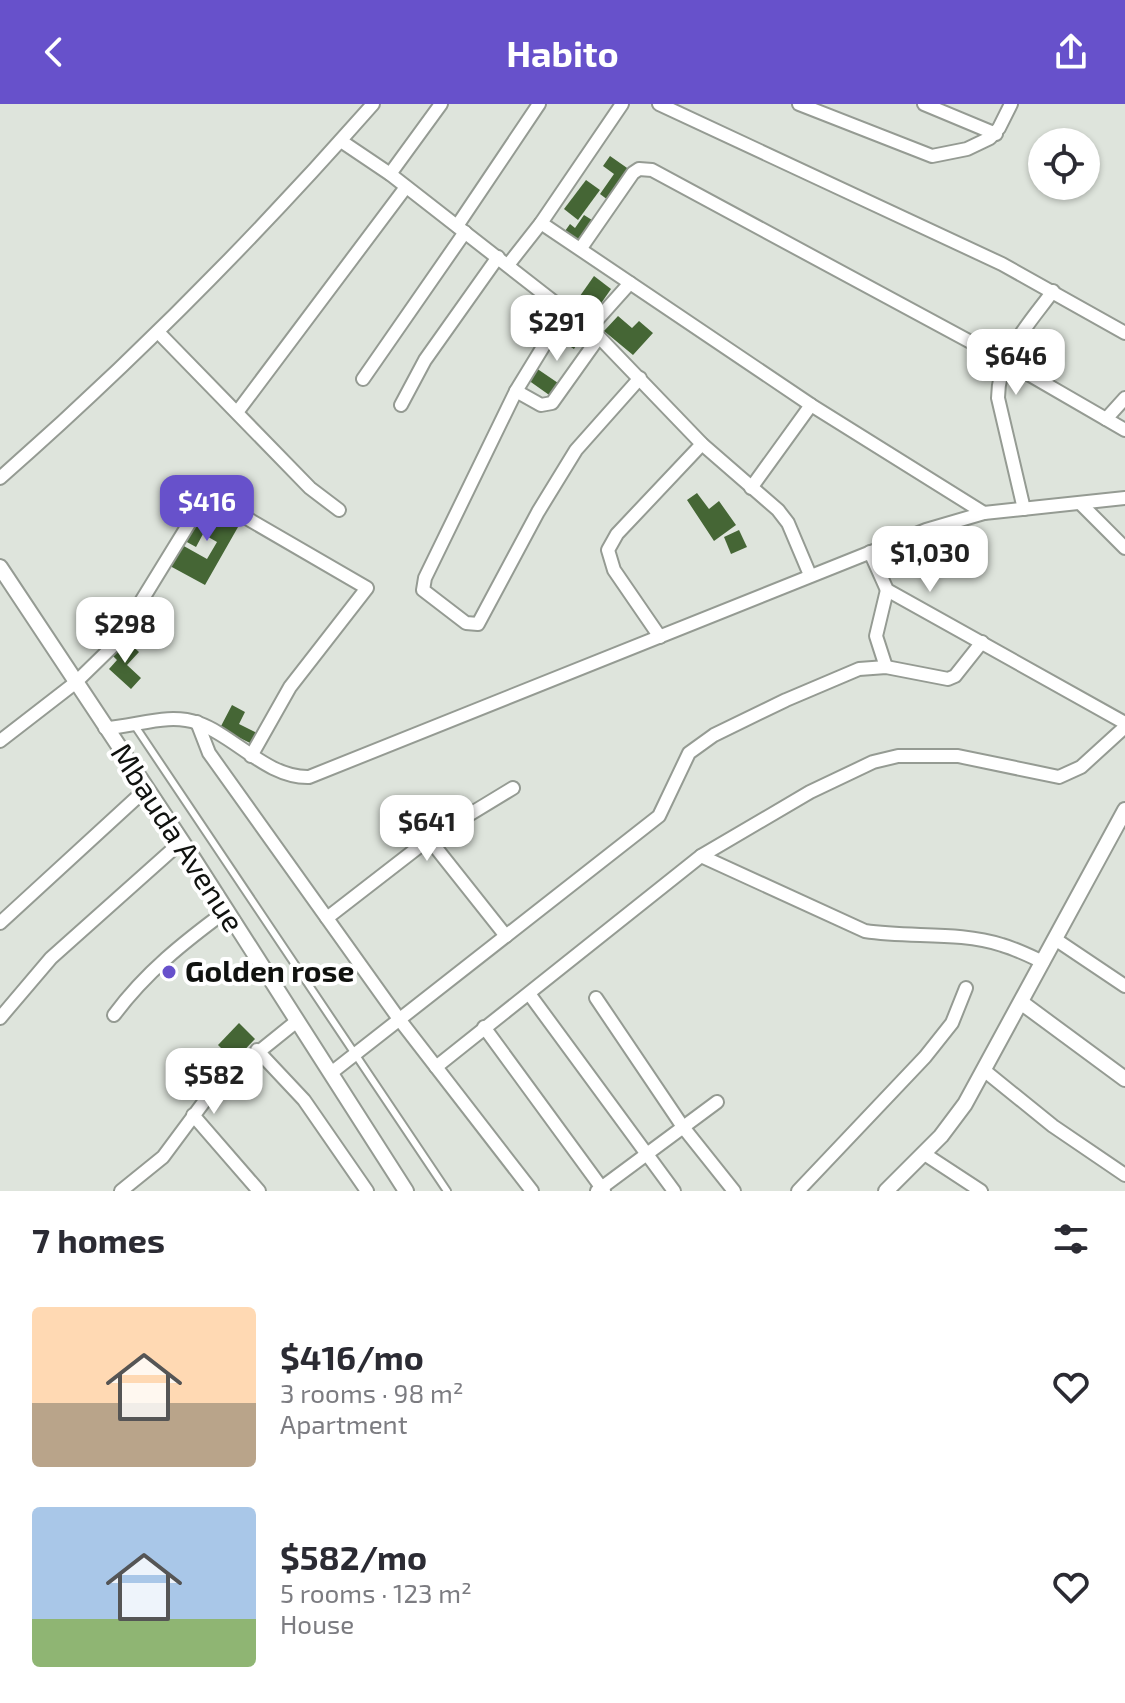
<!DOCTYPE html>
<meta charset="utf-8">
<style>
:root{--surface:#fff;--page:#f2f2f3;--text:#2b2b33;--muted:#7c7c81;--accent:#6751cb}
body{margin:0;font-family:"Exo 2",sans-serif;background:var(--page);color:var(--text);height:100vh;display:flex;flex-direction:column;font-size:30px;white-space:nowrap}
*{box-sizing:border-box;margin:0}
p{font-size:26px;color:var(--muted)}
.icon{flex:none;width:44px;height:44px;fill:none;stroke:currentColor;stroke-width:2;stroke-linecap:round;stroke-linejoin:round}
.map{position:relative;height:1087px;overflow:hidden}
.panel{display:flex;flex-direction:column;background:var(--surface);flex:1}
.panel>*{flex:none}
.tools{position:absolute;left:1028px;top:24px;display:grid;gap:16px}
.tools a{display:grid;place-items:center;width:72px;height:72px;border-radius:50%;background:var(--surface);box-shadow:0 2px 6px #0004;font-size:40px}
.price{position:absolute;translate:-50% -68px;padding:0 18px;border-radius:16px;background:#fff;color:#222;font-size:26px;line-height:52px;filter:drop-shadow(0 2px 4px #0008)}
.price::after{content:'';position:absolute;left:50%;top:48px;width:24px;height:18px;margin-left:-12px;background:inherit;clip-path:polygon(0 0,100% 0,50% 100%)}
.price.on{background:var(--accent);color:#fff}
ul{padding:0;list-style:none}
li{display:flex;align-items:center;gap:24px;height:200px;padding:0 32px}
li span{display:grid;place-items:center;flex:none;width:224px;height:160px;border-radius:8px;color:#555}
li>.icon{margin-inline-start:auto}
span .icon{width:96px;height:96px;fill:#fffc;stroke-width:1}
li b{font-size:34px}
h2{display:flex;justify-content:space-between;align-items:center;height:96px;padding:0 32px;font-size:34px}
header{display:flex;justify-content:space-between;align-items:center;height:104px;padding:0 32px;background:var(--accent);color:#fff;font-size:36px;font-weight:700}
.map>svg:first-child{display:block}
.building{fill:#456635}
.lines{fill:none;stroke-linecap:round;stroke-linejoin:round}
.service-casing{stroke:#959b93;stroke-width:10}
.minor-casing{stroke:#959b93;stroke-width:16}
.tertiary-casing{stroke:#959b93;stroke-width:18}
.service{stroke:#fff;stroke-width:6}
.minor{stroke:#fff;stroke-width:12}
.tertiary{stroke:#fff;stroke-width:14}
.poi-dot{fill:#6751cb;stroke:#fff;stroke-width:3}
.labels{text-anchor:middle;stroke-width:8;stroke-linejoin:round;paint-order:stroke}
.street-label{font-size:30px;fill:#10120f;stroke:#fff}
.poi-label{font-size:30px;font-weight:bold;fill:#10120f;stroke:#fff;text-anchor:start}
</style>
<header><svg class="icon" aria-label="back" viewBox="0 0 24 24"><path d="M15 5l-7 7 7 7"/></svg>Habito<svg class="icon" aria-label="share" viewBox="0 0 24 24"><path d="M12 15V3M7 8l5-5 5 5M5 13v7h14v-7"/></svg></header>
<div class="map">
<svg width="1125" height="1087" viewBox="0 0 1125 1087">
<rect width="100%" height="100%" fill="#dee4dc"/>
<!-- building -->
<g class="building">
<polygon points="610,52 630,66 608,96 600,90 614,70 603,62"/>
<polygon points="586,76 600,86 578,116 564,105"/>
<polygon points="584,111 592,116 579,136 565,127 570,120 575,124"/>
<polygon points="594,172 611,185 593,211 575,199"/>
<polygon points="618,212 632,224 639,217 653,229 633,251 604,227"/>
<polygon points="560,223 580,235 574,245 563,238 557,247 548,242"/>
<polygon points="536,264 561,281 552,293 528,276"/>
<polygon points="697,389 709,405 719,397 736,421 714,437 687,396"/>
<polygon points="209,398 242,416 205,481 170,462 182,441 207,455 217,438 203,430 196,443 185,437"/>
<polygon points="739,426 747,443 731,450 724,433"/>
<polygon points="126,536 139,548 127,561 141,574 131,585 109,565 117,556 112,551"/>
<polygon points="232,601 245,608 239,620 259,630 254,641 220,624"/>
<polygon points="239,919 255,935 234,957 218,941"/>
</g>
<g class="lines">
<defs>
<polyline id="service" points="135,622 447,1087"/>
<g id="minor">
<polyline points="659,0 1002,160 1125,229"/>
<polyline points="799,0 932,52 967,45 990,34 999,24 1011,0"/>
<polyline points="924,0 996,30"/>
<polyline points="341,37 390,70 599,233 702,340 778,406 788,419 810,471"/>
<polyline points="390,70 441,0"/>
<polyline points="541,119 811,301 984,409"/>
<polyline points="457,122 539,0"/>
<polyline points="581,144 633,69 639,65 652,66 1004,256 1125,326"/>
<polyline points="508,161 541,119 622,0"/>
<polyline points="565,207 516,287 425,474 423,486 466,519 478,520 538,408 576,346 640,274"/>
<polyline points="588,226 630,179"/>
<polyline points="158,228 310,384 339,406"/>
<polyline points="363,275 465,128"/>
<polyline points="516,287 541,301 552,299 599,233"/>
<polyline points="401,301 425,256 498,153"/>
<polyline points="238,307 406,83"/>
<polyline points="1106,315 1125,294"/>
<path d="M0,374C133,257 256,133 373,0"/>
<polyline points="751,384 811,301"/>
<polyline points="1081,400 1125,444"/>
<path d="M1024,405L998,294C998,251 1029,220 1053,187"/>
<polyline points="870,448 887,486 1125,619"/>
<polyline points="660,533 614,466 608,446 617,430 702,340"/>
<polyline points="886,563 876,532 887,486"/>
<polyline points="197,618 209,649 399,915 532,1087"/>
<path d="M105,624C135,623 168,608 198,619C235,632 267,674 309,673L926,426L984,409L1125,394"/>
<polyline points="0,637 75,579 115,540 201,400 212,394 367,484 290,583 251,652"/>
<polyline points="429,735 506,832"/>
<path d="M701,752L865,827C910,834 959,827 1002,841C1016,845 1030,852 1043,858"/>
<polyline points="327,814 429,735 513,684"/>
<polyline points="0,819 145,686"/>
<polyline points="1055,835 1125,882"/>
<polyline points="530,891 674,1087"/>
<polyline points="596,894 683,1023 734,1087"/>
<path d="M114,911C146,868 184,838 226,807"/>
<polyline points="0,914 51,854 181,738"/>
<polyline points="484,923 604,1087"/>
<polyline points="257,946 304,996 367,1087"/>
<polyline points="436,963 701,752 810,688 873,658 898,652 958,652 1059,673 1081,663 1125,623"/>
<polyline points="985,967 1053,1022 1125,1071"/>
<polyline points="331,969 659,712 689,649 714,631 786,596 859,565 886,563 948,575 955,572 982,538"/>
<polyline points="193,1011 259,1087"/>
<polyline points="923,1049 981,1087"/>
<polyline points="121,1087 163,1053 215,983 297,917"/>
<polyline points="597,1087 717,998"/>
<polyline points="798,1087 925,953 952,919 966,884"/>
</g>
<g id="tertiary">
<polyline points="0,463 195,757 406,1087"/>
<polyline points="1022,899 1125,975"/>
<polyline points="886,1087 941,1032 965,1000 1125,706"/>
</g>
</defs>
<!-- service casing -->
<use href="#service" class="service-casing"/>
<!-- minor casing -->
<use href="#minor" class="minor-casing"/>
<!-- tertiary casing -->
<use href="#tertiary" class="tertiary-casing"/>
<!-- service -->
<use href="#service" class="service"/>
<!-- minor -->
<use href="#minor" class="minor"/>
<!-- tertiary -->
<use href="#tertiary" class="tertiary"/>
</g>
<!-- markers -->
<circle class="poi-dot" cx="169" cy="868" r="8"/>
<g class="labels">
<!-- street labels -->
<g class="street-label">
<text transform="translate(177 734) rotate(57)" y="10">Mbauda Avenue</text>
</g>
<!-- poi labels -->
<g class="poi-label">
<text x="185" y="878">Golden rose</text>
</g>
</g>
</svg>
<div class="tools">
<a><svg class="icon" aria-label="locate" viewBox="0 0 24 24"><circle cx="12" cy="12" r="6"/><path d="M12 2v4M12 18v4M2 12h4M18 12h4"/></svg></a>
</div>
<b class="price" style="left:557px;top:259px">$291</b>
<b class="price" style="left:1016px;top:293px">$646</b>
<b class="price on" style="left:207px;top:439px">$416</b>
<b class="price" style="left:930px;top:490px">$1,030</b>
<b class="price" style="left:125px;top:561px">$298</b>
<b class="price" style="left:427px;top:759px">$641</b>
<b class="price" style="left:214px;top:1012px">$582</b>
</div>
<section class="panel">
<h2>7 homes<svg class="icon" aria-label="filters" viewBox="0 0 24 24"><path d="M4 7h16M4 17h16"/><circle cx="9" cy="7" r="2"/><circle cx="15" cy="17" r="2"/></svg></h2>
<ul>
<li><span style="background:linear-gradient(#ffd9b3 60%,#b9a48a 0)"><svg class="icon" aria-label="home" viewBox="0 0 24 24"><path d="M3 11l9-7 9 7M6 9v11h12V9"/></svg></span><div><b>$416/mo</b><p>3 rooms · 98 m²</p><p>Apartment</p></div><svg class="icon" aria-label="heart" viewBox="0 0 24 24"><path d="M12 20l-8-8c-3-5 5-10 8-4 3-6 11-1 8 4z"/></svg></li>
<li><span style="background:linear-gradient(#a9c7e8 70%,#8fb573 0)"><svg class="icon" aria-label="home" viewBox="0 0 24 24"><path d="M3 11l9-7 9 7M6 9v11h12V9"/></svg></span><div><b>$582/mo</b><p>5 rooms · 123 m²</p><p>House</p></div><svg class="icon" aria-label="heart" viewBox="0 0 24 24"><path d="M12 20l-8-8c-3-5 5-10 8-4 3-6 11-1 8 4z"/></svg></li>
</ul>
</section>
